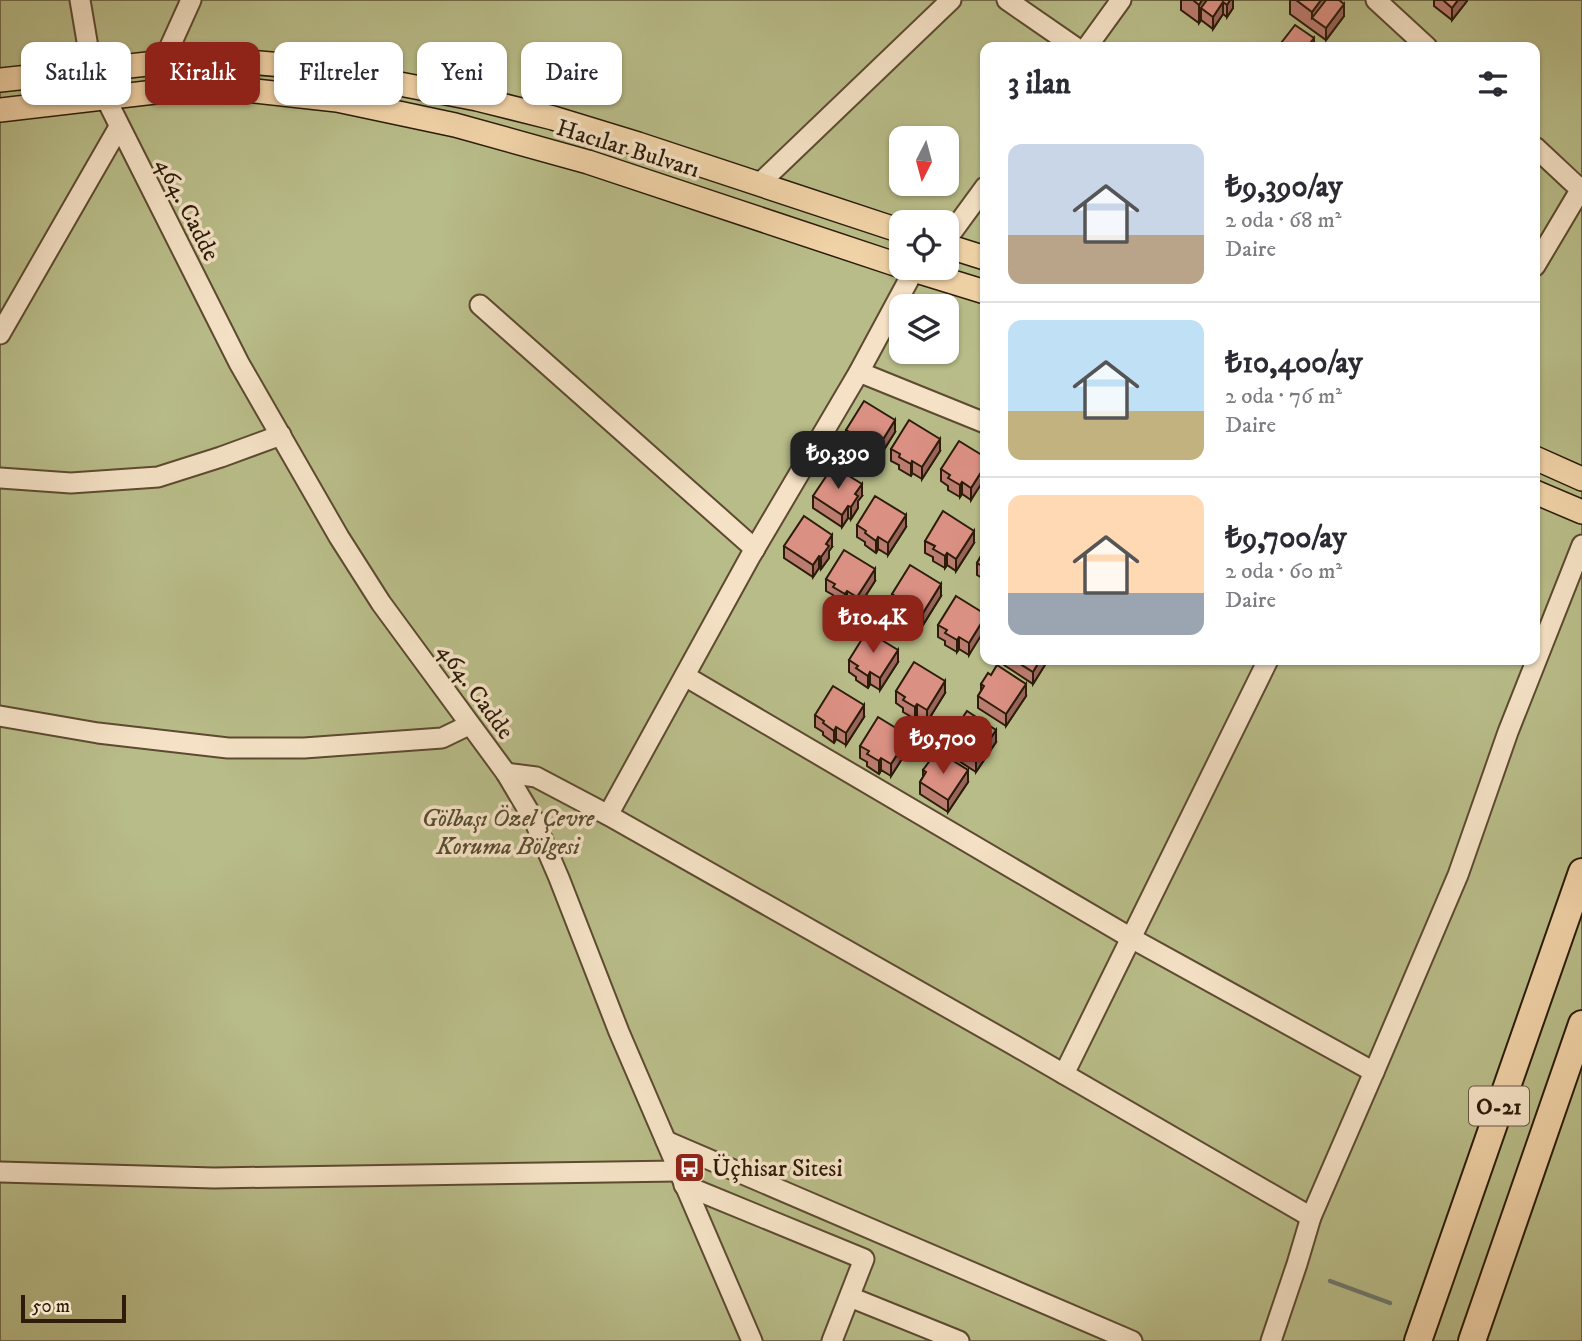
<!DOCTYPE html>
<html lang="tr">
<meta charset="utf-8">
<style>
:root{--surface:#fff;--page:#f2f2f3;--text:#2b2b33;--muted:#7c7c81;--line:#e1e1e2;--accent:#8f2418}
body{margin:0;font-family:"IM FELL DW Pica",serif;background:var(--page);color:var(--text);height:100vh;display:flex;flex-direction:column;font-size:26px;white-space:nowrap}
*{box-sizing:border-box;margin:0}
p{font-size:23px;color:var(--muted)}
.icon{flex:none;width:38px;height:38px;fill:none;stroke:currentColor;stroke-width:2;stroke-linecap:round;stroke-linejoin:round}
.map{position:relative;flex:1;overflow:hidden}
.drawer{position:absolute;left:980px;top:42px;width:560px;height:623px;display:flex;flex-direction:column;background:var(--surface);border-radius:14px;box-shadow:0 2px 5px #0004}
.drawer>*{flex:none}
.banner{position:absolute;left:21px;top:42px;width:665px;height:63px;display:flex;gap:14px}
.needle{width:46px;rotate:186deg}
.buttons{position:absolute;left:889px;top:126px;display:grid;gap:14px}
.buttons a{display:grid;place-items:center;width:70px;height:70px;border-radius:14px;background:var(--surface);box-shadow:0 2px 5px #0004;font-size:35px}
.scale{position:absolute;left:21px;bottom:18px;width:105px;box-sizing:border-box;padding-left:7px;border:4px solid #2c1c09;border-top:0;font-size:19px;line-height:24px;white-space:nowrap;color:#2c1c09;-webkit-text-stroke:5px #f5e2c6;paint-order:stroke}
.price{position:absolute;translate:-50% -60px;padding:0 16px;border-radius:14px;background:var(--accent);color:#fff;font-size:23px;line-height:46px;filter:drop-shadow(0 2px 4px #0008)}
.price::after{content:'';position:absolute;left:50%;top:42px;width:21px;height:16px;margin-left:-10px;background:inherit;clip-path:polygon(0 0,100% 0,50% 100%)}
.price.active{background:#222;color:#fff}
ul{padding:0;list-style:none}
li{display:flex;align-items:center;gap:21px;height:175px;padding:0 28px}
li+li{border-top:2px solid var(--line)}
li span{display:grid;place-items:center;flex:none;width:196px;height:140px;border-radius:14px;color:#555}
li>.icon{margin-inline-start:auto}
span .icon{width:84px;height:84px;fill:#fffc;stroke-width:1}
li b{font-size:30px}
h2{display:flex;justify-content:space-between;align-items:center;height:84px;padding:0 28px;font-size:30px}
.tag{padding:0 24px;border-radius:14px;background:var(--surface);box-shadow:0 2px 5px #0004;font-size:24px;line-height:63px}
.tag.active{background:var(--accent);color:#fff}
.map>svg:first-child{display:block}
.green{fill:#b8bc88;stroke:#726c48;stroke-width:2;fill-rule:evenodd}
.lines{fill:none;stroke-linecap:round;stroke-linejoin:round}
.stream{stroke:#6f786d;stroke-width:4.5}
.minor-casing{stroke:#5d4a30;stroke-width:23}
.major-casing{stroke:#2c1c09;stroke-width:26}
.highway-casing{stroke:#2c1c09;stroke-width:30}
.minor{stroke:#f5e2c6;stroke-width:19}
.major{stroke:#f0d2a7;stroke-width:23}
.highway{stroke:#f0d2a7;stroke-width:26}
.wall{fill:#bb7c70;stroke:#2c1c09;stroke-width:2}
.shaded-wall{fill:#99655b;stroke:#2c1c09;stroke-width:2}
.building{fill:#da9082;stroke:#2c1c09;stroke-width:2}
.labels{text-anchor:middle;stroke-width:7;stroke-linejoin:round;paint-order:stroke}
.shield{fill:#f5e2c6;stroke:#685742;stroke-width:2}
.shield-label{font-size:23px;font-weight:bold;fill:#2c1c09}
.street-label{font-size:24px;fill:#2c1c09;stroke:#f5e2c6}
.park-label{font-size:24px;font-style:italic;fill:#564c2f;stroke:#f5e2c6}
.poi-label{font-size:24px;fill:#2c1c09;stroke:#f5e2c6;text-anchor:start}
</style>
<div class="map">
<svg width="1582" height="1341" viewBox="0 0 1582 1341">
<rect width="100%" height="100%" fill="#f0d2a7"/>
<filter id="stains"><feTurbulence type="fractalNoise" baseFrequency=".00286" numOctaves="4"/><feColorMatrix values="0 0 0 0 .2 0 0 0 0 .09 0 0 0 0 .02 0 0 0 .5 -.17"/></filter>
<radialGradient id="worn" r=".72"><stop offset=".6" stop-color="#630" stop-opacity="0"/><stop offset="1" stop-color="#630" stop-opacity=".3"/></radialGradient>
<!-- green -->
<path class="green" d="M0,0H1582V1341H0ZM985,47H1535V660H985ZM901,138H947V184H901ZM901,222H947V268H901ZM901,306H947V352H901Z"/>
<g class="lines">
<!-- stream -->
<polyline class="stream" points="1330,1281 1390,1303"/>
<defs>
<g id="minor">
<polyline points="80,0 92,71 239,363 339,537 381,603 506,773 534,820 559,878 619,1032 752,1341"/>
<polyline points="1007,0 1075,47"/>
<polyline points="1376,0 1427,47"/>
<polyline points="1087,47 1121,0"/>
<polyline points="153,92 163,62 191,0"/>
<polyline points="1535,147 1580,189"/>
<polyline points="759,184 951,0"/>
<polyline points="947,239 985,187"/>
<polyline points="1535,266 1582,187"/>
<polyline points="480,305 755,549"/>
<polyline points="0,334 119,127"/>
<polyline points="859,372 985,423"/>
<polyline points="0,478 71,483 158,477 221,457 281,435"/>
<polyline points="685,676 1131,938 1374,1072 1311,1217 1297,1264 1271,1341"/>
<polyline points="0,716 98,733 228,748 304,748 442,738 469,725"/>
<polyline points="506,773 536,777 608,815 1012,1044 1311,1217"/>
<polyline points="608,815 750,557 859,372 914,270"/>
<polyline points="1374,1072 1458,875 1508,732 1582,545"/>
<polyline points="1064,1074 1268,660"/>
<polyline points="666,1141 1132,1341"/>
<polyline points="0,1172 214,1178 678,1171"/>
<polyline points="684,1185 864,1259 832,1341"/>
<polyline points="850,1297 959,1341"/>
</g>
<g id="major">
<polyline points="0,80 184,60 235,61 307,67 374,79 477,99 553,118 638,144 901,231"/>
<polyline points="0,110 189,88 255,91 337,100 455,125 588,162 901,266"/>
<polyline points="947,246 985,258"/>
<polyline points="907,268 985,292"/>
<polyline points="1535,458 1582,479"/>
<polyline points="1535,492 1582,512"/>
</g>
<g id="highway">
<polyline points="1418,1341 1582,872"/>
<polyline points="1472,1341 1582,1024"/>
</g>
</defs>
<!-- minor casing -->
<use href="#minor" class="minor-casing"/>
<!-- major casing -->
<use href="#major" class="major-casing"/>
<!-- highway casing -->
<use href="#highway" class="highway-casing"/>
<!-- minor -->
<use href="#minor" class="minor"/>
<!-- major -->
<use href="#major" class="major"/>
<!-- highway -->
<use href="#highway" class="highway"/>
</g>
<!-- wall -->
<g class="wall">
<polygon points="1181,0 1233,0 1233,8 1227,17 1223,14 1213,29 1201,20 1199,23 1181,10"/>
<polygon points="1290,0 1339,0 1344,16 1326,40 1290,14"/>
<polygon points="1434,0 1467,0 1467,1 1452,20 1434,6"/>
<polygon points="846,430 895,432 877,461 867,455 866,458 854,451 854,447 846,442"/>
<polygon points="891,449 940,451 922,479 912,473 911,476 899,469 899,465 891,461"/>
<polygon points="985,457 971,500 962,494 960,497 948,490 948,486 941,481 941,469"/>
<polygon points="813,496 862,496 858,501 858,508 851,519 848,518 842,527 813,508"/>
<polygon points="857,525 906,527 888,555 878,549 876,553 865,545 865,542 857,537"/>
<polygon points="925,541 974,543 956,571 947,565 945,568 933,561 933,557 925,553"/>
<polygon points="784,546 832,547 829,551 829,558 821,569 819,568 813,577 784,558"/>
<polygon points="985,549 985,584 984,579 977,575 977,563"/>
<polygon points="826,579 875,581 857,609 847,603 845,606 833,599 833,595 826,591"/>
<polygon points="892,594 941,596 923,625 913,619 911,622 899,615 899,611 892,606"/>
<polygon points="985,614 969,655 959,649 957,652 945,645 945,641 938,637 938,625"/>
<polygon points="849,660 898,662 880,690 870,684 868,688 856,680 856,677 849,672"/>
<polygon points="1004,660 1048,660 1033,684 1004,665"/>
<polygon points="981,684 1026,696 1006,726 978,708 978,696 981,691"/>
<polygon points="896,691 945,693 927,722 917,716 915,719 903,712 903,708 896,703"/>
<polygon points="815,715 864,717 846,745 836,739 834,743 823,735 823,732 815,727"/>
<polygon points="951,730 996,742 976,772 948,754 948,742 951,737"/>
<polygon points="860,746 909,748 891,776 881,770 879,774 867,766 867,762 860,758"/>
<polygon points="923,770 968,782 948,812 920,794 920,782 923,777"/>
</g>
<!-- shaded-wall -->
<g class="shaded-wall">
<polygon points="1202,0 1216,0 1201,8 1201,20 1199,23 1199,5"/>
<polygon points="1230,0 1233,0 1233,8 1227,17 1227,5"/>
<polygon points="1321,0 1332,0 1312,18 1312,12"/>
<polygon points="1458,0 1467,0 1467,1 1452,20 1452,8"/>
<polygon points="1223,2 1223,14 1213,29 1213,17"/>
<polygon points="1344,4 1344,16 1326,40 1326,28"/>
<polygon points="1314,38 1314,47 1307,47"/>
<polygon points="895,420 895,432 877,461 877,449"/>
<polygon points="940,439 940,451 922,479 922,467"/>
<polygon points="867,443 867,455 866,458 866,446"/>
<polygon points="912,461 912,473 911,476 911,464"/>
<polygon points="985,466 985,478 971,500 971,488"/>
<polygon points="962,482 962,494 960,497 960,485"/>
<polygon points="862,484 862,496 858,501 858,508 851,519 851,507 855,494"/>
<polygon points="848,506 848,518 842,527 842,515"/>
<polygon points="906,515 906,527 888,555 888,543"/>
<polygon points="974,531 974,543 956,571 956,559"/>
<polygon points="832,535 832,547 829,551 829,558 821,569 821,557 826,544"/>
<polygon points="878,537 878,549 876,553 876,541"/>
<polygon points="947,553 947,565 945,568 945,556"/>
<polygon points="819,556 819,568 813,577 813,565"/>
<polygon points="875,569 875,581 857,609 857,597"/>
<polygon points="941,584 941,596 923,625 923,613"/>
<polygon points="847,591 847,603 845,606 845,594"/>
<polygon points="913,607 913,619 911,622 911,610"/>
<polygon points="985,617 985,629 969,655 969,643"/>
<polygon points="959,637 959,649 957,652 957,640"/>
<polygon points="898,650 898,662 880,690 880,678"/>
<polygon points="1040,660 1048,660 1033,684 1033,672"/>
<polygon points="870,672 870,684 868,688 868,676"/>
<polygon points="945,681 945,693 927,722 927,710"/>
<polygon points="1026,684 1026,696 1006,726 1006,714"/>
<polygon points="917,704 917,716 915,719 915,707"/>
<polygon points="864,705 864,717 846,745 846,733"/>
<polygon points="836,727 836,739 834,743 834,731"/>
<polygon points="996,730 996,742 976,772 976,760"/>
<polygon points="909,736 909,748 891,776 891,764"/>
<polygon points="881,758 881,770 879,774 879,761"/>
<polygon points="968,770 968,782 948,812 948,800"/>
</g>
<!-- building -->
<g class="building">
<polygon points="1193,0 1202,0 1199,5"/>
<polygon points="1207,0 1230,0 1227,5 1223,2 1213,17 1201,8"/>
<polygon points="1296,0 1321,0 1312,12"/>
<polygon points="1326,0 1339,0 1344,4 1326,28 1312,18"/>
<polygon points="1443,0 1458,0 1452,8"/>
<polygon points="1295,25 1314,38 1307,47 1278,47"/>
<polygon points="864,401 895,420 877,449 867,443 866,446 854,439 856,436 846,430"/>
<polygon points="909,420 940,439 922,467 912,461 911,464 899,457 900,454 891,449"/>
<polygon points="959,441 985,457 985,466 971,488 962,482 960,485 948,478 950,475 941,469"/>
<polygon points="833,466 862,484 855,494 858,496 851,507 848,506 842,515 813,496"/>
<polygon points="875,496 906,515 888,543 878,537 876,541 865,533 866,531 857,525"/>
<polygon points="943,511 974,531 956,559 947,553 945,556 933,549 935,546 925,541"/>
<polygon points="804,516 832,535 826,544 829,546 821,557 819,556 813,565 784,546"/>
<polygon points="985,549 985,568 977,563"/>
<polygon points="844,550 875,569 857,597 847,591 845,594 833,587 835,584 826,579"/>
<polygon points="910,565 941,584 923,613 913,607 911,610 899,603 901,600 892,594"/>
<polygon points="956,596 985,614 985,617 969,643 959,637 957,640 945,633 947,630 938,625"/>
<polygon points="867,631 898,650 880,678 870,672 868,676 856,668 858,666 849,660"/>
<polygon points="1014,660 1040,660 1033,672"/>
<polygon points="914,662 945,681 927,710 917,704 915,707 903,700 905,697 896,691"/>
<polygon points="997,665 1026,684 1006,714 978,696 984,686 981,684 988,673 991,675"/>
<polygon points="833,686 864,705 846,733 836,727 834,731 823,723 824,721 815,715"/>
<polygon points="967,711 996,730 976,760 948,742 954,732 951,730 959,719 961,720"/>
<polygon points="878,717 909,736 891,764 881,758 879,761 867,754 869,751 860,746"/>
<polygon points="939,752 968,770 948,800 920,782 926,772 923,770 931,759 933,761"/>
</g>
<!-- icons -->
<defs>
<symbol id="bus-square" viewBox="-11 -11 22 22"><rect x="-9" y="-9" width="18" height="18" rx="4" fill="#8f2418" stroke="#f5e2c6"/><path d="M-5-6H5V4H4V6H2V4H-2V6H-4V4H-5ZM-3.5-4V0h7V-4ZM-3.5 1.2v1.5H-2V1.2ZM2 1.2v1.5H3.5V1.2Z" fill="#fff"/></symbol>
</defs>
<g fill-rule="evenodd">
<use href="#bus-square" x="672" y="1150" width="35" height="35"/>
</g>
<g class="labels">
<!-- shield labels -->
<rect class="shield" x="1469" y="1086.5" width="60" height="39" rx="5"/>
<g class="shield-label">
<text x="1499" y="1114">O-21</text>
</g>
<!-- street labels -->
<g class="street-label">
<text transform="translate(628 148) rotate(17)" y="8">Hacılar Bulvarı</text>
<text transform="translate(188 209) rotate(63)" y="8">464. Cadde</text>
<text transform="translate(476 691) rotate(54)" y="8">464. Cadde</text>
</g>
<!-- park labels -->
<g class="park-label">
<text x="508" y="826">Gölbaşı Özel Çevre<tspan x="508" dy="28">Koruma Bölgesi</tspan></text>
</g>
<!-- poi labels -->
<g class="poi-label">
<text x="712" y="1176">Üçhisar Sitesi</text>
</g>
</g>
<rect width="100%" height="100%" filter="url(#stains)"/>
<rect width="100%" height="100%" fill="url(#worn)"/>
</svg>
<div class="buttons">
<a><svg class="needle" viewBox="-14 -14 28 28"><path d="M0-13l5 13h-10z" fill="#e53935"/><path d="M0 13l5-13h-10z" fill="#7c7c81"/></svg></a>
<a><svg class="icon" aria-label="locate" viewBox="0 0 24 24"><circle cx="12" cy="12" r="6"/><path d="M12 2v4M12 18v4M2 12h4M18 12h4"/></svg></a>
<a><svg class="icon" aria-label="layers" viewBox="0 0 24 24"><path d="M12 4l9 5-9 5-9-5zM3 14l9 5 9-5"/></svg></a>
</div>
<div class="scale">50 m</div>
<b class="price active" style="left:838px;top:491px">₺9,390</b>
<b class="price" style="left:873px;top:655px">₺10.4K</b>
<b class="price" style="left:943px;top:776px">₺9,700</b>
<div class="banner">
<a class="tag">Satılık</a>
<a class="tag active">Kiralık</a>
<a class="tag">Filtreler</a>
<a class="tag">Yeni</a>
<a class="tag">Daire</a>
</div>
<section class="drawer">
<h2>3 ilan<svg class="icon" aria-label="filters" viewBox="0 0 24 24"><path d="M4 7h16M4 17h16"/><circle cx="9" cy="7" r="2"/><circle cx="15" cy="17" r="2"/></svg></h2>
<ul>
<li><span style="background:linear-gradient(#c9d6e8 65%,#b9a48a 0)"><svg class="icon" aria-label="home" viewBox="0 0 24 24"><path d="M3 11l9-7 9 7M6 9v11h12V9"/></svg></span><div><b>₺9,390/ay</b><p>2 oda · 68 m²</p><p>Daire</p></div></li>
<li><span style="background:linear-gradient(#bfe0f5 65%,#c2b280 0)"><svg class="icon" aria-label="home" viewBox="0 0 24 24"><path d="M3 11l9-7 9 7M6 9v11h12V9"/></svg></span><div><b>₺10,400/ay</b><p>2 oda · 76 m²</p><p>Daire</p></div></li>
<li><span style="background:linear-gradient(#ffd9b3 70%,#9aa5b1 0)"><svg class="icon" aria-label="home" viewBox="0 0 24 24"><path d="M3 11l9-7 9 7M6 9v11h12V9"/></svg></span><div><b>₺9,700/ay</b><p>2 oda · 60 m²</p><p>Daire</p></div></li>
</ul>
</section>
</div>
